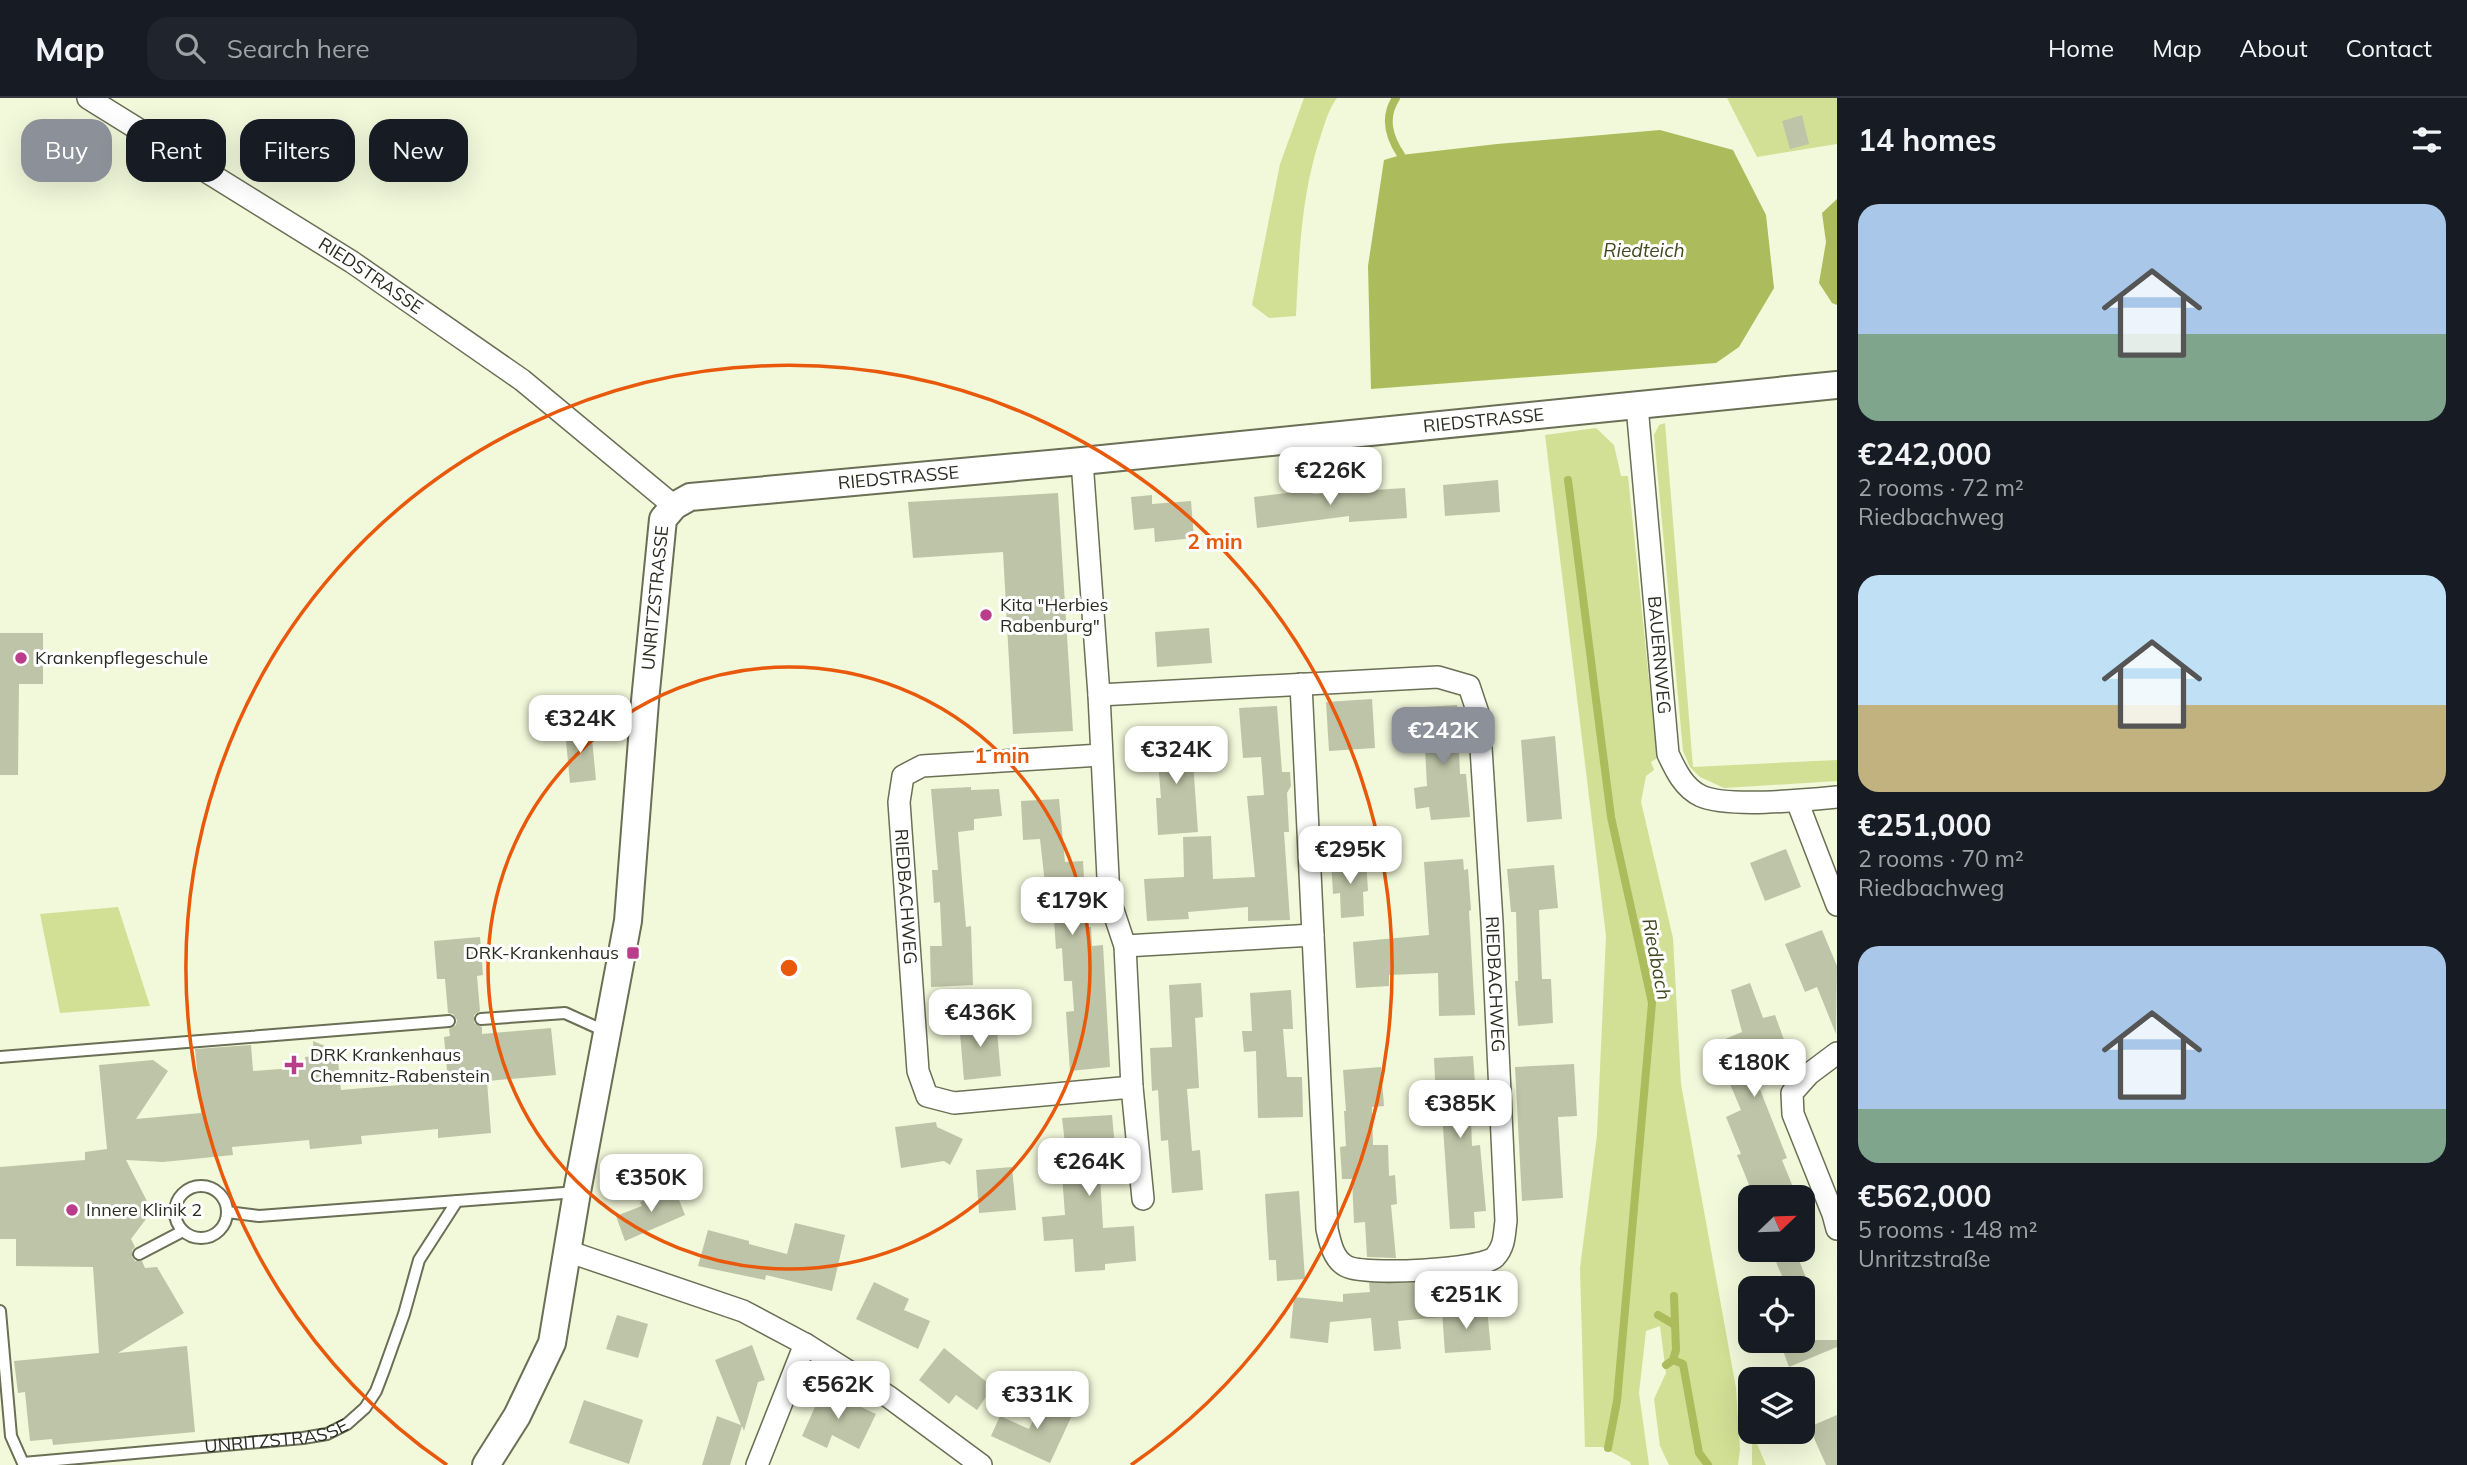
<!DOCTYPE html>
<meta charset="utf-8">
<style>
:root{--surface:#171b24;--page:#20242c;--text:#f1f3f6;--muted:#9ea1a6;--line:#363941;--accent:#8c9099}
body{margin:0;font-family:Mulish,sans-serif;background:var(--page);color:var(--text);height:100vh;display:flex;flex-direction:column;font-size:26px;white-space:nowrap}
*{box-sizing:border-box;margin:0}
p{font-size:23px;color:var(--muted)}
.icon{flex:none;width:38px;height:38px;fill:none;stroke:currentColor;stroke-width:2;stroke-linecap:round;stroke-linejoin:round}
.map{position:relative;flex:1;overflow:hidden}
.sheet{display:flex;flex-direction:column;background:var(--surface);width:630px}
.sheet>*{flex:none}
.top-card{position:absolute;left:21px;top:21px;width:665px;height:63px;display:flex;gap:14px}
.needle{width:46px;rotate:67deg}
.fabs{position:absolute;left:1738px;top:1087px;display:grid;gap:14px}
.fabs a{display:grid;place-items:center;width:77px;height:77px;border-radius:14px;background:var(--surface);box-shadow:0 7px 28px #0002;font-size:35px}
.price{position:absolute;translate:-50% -60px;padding:0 16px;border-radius:14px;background:#fff;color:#222;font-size:23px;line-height:46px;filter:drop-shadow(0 2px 4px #0008)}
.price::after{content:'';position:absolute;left:50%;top:42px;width:21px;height:16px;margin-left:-10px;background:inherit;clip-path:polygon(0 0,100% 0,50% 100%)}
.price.current{background:var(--accent);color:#fff}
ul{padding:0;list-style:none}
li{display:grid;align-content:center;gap:14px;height:371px;padding:0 21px}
li span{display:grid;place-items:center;height:217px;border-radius:21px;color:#555}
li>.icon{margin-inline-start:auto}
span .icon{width:126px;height:126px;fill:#fffc;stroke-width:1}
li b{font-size:30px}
h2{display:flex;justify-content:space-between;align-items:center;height:84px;padding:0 21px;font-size:30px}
.pill{padding:0 24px;border-radius:21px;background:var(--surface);box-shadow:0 7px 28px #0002;font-size:24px;line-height:63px}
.pill.current{background:var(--accent);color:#fff}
header{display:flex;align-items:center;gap:42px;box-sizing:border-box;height:98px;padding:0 35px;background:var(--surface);border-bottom:2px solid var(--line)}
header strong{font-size:33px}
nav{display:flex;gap:38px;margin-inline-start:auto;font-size:24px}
.search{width:490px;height:63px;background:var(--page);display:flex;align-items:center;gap:18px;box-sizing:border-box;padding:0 24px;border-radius:21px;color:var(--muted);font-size:26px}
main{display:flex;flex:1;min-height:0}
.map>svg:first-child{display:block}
.green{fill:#d2e095}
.water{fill:#acbb5c}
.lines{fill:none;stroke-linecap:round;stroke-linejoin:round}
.stream{stroke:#acbb5c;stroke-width:8}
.building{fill:#bec4a7}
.service-casing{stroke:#6a6f55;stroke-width:14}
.minor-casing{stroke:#6a6f55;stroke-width:24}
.tertiary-casing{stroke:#6a6f55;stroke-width:30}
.service{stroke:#fff;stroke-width:10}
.minor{stroke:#fff;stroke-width:21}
.tertiary{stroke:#fff;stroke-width:26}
.ring{fill:none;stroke:#e8590c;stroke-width:3.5}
.poi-dot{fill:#ba3d8c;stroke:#fff;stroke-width:2.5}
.labels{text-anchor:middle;stroke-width:6;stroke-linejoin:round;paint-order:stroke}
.street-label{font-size:18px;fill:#2a2d21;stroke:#fff}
.poi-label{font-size:18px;fill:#2a2d21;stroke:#fff;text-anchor:start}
.water-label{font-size:19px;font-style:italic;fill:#424820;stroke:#fff}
.centre{fill:#e8590c;stroke:#fff;stroke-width:3.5}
.ring-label{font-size:21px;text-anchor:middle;font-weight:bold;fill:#e8590c;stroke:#fff;stroke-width:6;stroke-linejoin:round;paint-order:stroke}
</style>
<header>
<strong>Map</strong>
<div class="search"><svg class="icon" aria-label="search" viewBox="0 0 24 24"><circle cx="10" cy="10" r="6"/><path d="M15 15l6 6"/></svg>Search here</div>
<nav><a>Home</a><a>Map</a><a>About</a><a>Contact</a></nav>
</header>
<main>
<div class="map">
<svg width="1837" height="1367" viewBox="0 0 1837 1367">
<rect width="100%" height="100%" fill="#f2f8da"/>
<!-- green -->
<g class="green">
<path d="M1304,0H1337C1328,12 1325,25 1320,40C1301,98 1299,158 1296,218L1269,220L1252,207L1280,66Z"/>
<polygon points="1727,0 1837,0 1837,46 1757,59"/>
<polygon points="1665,325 1693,669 1837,662 1837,683 1724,690 1700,679 1690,669 1683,653 1654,337 1659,327"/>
<polygon points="1596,330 1614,347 1621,378 1628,378 1657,660 1651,664 1654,672 1646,678 1641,704 1673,840 1681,986 1736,1290 1740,1352 1738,1367 1669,1367 1660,1348 1654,1301 1666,1275 1660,1228 1646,1233 1639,1295 1649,1367 1631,1367 1630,1364 1602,1349 1585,1349 1580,1170 1597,1037 1606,838 1545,337"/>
<polygon points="118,809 150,908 60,915 40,816"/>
<polygon points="1752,1334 1766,1367 1752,1367"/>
</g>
<!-- water -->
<g class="water">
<polygon points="1660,32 1733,52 1766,117 1774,190 1739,249 1716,265 1371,291 1368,168 1384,62 1401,57 1497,46"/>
<polygon points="1837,101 1837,207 1832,205 1819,185 1826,144 1822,115"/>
</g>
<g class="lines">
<!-- stream -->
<g class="stream">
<path d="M1396,0C1383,20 1389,39 1401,57"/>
<polyline points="1568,382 1611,719 1652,905 1617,1303 1608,1350"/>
<polyline points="1658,1217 1675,1227"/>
<polyline points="1673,1262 1683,1266 1699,1355 1708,1367"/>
<polyline points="1666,1267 1673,1262 1676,1252 1674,1198"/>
</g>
</g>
<!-- building -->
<g class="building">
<polygon points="1802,17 1809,46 1790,51 1782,23"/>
<polygon points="1498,382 1500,414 1445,418 1443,387"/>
<polygon points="1405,390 1407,420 1349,424 1349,418 1257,430 1254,399 1312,392 1313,396"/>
<polygon points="1058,395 1073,633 1013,636 1003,454 913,460 908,404"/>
<polygon points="1152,397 1152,406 1191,403 1194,440 1155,444 1154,430 1134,432 1131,399"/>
<polygon points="1209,530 1212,565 1157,569 1155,534"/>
<polygon points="0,535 43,535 43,586 19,586 18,677 0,677"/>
<polygon points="1372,601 1375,650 1329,653 1326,604"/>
<polygon points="1457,607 1460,676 1466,676 1470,719 1431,722 1429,709 1416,711 1414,690 1427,688 1423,609"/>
<polygon points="1277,608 1282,674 1290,674 1291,688 1287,695 1289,734 1284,734 1290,822 1248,823 1248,809 1188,814 1189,821 1147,823 1144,781 1184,779 1183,739 1211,738 1213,781 1255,779 1247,698 1264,697 1261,659 1243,660 1239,610"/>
<polygon points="591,630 596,682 570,685 565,632"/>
<polygon points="1191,636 1198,734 1158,737 1156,700 1161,700 1156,639"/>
<polygon points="1555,638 1562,721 1527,724 1521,642"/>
<polygon points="971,689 971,692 999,691 1002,718 974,721 974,732 958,734 966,829 971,828 973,887 931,889 930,848 942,848 940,804 934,805 932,772 938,772 931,691"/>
<polygon points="1059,701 1065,764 1083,763 1087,829 1091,829 1092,848 1103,847 1110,969 1070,973 1066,914 1074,913 1072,883 1064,883 1062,850 1056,851 1054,822 1049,822 1040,741 1023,742 1021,703"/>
<polygon points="1786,751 1801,789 1765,803 1750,765"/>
<polygon points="1366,761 1368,793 1363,794 1364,818 1341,820 1340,795 1333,796 1331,763"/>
<polygon points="1463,761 1464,772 1468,771 1471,812 1469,813 1475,917 1439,918 1438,875 1389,877 1389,888 1356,890 1353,844 1429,837 1424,764"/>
<polygon points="1554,767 1558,810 1539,812 1542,881 1551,881 1553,925 1518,928 1515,883 1518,883 1516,814 1511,814 1507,771"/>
<polygon points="1822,832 1837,868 1836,936 1817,889 1805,894 1785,846"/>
<polygon points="480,839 483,877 477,878 480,913 474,917 474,925 482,929 482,936 551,930 556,977 487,983 491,1035 438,1040 438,1031 361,1038 362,1046 310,1051 309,1042 232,1049 233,1057 163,1064 126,1062 152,1113 131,1141 135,1149 132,1152 132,1159 135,1163 142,1163 145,1170 157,1169 184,1215 118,1255 187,1248 195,1334 53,1347 52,1341 30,1343 25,1294 18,1295 14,1263 99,1255 93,1169 16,1168 16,1141 0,1141 0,1069 85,1062 85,1054 107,1051 99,967 153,962 168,973 136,1021 201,1015 195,951 251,947 253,973 306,969 305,959 314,958 313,943 337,953 341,992 448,983 444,939 450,938 449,931 456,927 457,922 453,916 448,915 445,881 437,881 434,843"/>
<polygon points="1201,885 1203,919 1195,920 1199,990 1187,991 1192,1053 1200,1052 1203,1092 1172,1095 1168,1042 1161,1043 1158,992 1152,993 1150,950 1172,949 1169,887"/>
<polygon points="1750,885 1763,920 1775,917 1786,947 1748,961 1787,1060 1782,1062 1797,1099 1754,1099 1737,1057 1741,1056 1726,1019 1741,1012 1713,946 1742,934 1731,892"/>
<polygon points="1291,892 1293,931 1283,931 1287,979 1302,979 1303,1019 1258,1020 1256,953 1244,954 1242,933 1252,933 1250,895"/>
<polygon points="996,921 1001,978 964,982 959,924"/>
<polygon points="1473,958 1476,998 1470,998 1472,1048 1480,1047 1486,1113 1474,1114 1475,1130 1450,1131 1441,1000 1436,1001 1434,960"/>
<polygon points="1574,966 1577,1018 1558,1019 1563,1100 1522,1103 1515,969"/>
<polygon points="1381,969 1384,1008 1372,1009 1373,1047 1388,1047 1389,1078 1395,1077 1397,1106 1391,1107 1396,1160 1367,1159 1365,1124 1354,1125 1352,1081 1342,1081 1340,1049 1346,1048 1344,1013 1346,1013 1343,972"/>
<polygon points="1112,1017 1116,1060 1099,1061 1103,1130 1134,1128 1136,1163 1105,1166 1105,1172 1075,1174 1073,1141 1044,1143 1042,1119 1065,1117 1061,1064 1067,1063 1062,1020"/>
<polygon points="936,1024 937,1029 963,1041 950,1067 944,1063 901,1070 895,1029"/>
<polygon points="1012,1069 1016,1112 979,1115 976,1072"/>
<polygon points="674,1089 685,1117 625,1143 616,1118 642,1108 640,1104"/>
<polygon points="1299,1093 1305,1181 1277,1183 1276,1162 1269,1162 1265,1096"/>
<polygon points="795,1125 845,1137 832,1193 766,1177 765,1182 698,1168 708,1132 749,1143 749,1146 787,1156"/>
<polygon points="1771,1152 1795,1152 1810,1190 1787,1190"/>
<polygon points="874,1184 909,1201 904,1212 930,1223 918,1251 856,1221"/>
<polygon points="1439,1184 1443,1219 1398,1223 1401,1251 1374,1253 1371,1220 1330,1224 1328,1245 1290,1240 1294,1199 1343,1204 1343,1196 1370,1194 1369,1185"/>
<polygon points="1487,1210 1491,1252 1445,1255 1442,1213"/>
<polygon points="617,1217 648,1226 638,1260 606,1251"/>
<polygon points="1779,1242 1837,1242 1837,1249 1789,1269"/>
<polygon points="752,1247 765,1282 758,1284 744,1333 742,1328 730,1367 702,1367 717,1318 741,1327 715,1262"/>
<polygon points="944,1250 993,1289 977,1312 956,1297 949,1306 919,1282"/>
<polygon points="823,1291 876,1316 859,1351 832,1337 827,1350 802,1338"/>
<polygon points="1044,1299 1074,1313 1050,1365 991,1338 1000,1318 1029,1331"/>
<polygon points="584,1302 643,1322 629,1366 569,1345"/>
<polygon points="1837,1317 1837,1367 1826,1367 1809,1329"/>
</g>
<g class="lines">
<defs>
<g id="service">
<polyline points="481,921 565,915 607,934"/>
<polyline points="0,959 449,923"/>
<circle cx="201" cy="1114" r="26"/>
<polyline points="227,1114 259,1118 577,1094"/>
<polyline points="139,1156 183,1133"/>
<path id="s1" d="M0,1213L11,1338L23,1365L303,1340L327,1336L347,1326L365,1310L376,1293L384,1272L404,1216L419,1162L457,1103"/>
</g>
<g id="minor">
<path id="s2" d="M88,0L352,164L522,282L674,408"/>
<path id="s3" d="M1637,308L1668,656C1676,673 1684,690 1701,698C1728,710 1806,702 1837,699"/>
<polyline points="1082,363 1099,597 1109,800 1125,848 1132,989 1143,1101"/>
<polyline points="1301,586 1313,837"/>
<path id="s4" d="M1099,597L1438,579L1469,588L1479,618L1492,824L1506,1123C1504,1137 1505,1148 1495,1159C1482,1172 1363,1178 1346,1168C1333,1161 1330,1144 1327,1131L1313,837L1125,848"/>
<path id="s5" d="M1101,657L922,668L903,678L899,704L918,973L927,998L954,1005L1132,989"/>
<polyline points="1797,703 1837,807"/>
<polyline points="1837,955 1809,976 1792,995 1793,1016 1833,1116 1837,1131"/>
<polyline points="567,1153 743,1213 805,1246 889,1299 981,1367"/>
<polyline points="757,1367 805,1246"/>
</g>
<g id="tertiary">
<path id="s6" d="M486,1367L517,1318L552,1245L577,1094L628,823L645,603L663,421L674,408L690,399L1082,363L1837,287"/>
</g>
</defs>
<!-- service casing -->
<use href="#service" class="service-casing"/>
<!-- minor casing -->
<use href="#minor" class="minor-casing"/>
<!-- tertiary casing -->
<use href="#tertiary" class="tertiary-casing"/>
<!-- service -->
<use href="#service" class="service"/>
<!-- minor -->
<use href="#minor" class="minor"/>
<!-- tertiary -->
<use href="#tertiary" class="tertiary"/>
</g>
<!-- distance rings -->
<g class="ring">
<circle cx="789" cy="870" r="301"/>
<path d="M447 1367A603 603 0 1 1 1131 1367"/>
</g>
<!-- markers -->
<g class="poi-dot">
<circle cx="986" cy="517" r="7"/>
<circle cx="21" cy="560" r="7"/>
<rect x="626" y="848" width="14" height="14" rx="3.5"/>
<path d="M290.5 956.5h7v7h7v7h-7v7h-7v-7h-7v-7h7z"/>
<circle cx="72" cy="1112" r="7"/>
</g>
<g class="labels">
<!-- street labels -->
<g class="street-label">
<text dy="6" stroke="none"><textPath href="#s2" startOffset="334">RIEDSTRASSE</textPath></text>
<text dy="6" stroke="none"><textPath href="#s6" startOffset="1804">RIEDSTRASSE</textPath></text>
<text dy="6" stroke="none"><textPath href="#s6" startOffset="1216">RIEDSTRASSE</textPath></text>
<text dy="6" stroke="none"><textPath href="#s6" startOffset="892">UNRITZSTRASSE</textPath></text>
<text dy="6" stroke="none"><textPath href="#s3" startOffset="250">BAUERNWEG</textPath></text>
<text dy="6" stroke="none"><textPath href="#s5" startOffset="322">RIEDBACHWEG</textPath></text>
<text dy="6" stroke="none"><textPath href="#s4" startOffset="672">RIEDBACHWEG</textPath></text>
<text dy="6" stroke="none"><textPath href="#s1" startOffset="410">UNRITZSTRASSE</textPath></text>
</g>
<!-- poi labels -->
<g class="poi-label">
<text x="1000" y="513">Kita "Herbies<tspan x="1000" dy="21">Rabenburg"</tspan></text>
<text x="35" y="566">Krankenpflegeschule</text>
<text x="619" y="861" text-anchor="end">DRK-Krankenhaus</text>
<text x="310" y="963">DRK Krankenhaus<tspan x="310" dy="21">Chemnitz-Rabenstein</tspan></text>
<text x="86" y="1118">Innere Klinik 2</text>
</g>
<!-- water labels -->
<g class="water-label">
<text x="1644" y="159">Riedteich</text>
<text transform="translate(1657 861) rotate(79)" y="7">Riedbach</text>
</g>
</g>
<circle cx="789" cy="870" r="10" class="centre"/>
<g class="ring-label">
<text x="1215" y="451">2 min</text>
<text x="1002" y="665">1 min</text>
</g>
</svg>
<div class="fabs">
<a><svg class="needle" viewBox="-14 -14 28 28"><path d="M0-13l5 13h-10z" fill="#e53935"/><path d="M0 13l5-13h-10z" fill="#9ea1a6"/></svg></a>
<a><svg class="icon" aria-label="locate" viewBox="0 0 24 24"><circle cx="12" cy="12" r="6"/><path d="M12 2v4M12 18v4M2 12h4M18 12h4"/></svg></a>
<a><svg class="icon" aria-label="layers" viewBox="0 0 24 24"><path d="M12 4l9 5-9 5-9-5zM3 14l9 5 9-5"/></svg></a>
</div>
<b class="price" style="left:1330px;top:409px">€226K</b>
<b class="price" style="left:580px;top:657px">€324K</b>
<b class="price current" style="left:1443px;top:669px">€242K</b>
<b class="price" style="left:1176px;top:688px">€324K</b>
<b class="price" style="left:1350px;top:788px">€295K</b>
<b class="price" style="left:1072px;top:839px">€179K</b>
<b class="price" style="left:980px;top:951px">€436K</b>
<b class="price" style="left:1754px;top:1001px">€180K</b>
<b class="price" style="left:1460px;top:1042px">€385K</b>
<b class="price" style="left:1089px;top:1100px">€264K</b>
<b class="price" style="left:651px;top:1116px">€350K</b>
<b class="price" style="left:1466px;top:1233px">€251K</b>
<b class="price" style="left:838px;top:1323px">€562K</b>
<b class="price" style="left:1037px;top:1333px">€331K</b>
<div class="top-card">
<a class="pill current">Buy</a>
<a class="pill">Rent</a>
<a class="pill">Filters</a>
<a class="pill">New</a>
</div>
</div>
<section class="sheet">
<h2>14 homes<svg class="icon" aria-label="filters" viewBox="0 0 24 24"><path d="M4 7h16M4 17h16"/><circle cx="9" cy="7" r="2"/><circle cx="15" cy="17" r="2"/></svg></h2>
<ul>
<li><span style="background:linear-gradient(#a9c7e8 60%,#7fa58c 0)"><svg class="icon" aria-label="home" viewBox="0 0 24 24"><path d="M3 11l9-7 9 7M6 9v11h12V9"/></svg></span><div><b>€242,000</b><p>2 rooms · 72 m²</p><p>Riedbachweg</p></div></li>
<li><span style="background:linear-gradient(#bfe0f5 60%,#c2b280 0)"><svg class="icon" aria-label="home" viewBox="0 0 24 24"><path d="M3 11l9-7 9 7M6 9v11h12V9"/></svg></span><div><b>€251,000</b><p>2 rooms · 70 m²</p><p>Riedbachweg</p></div></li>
<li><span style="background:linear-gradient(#a9c7e8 75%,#7fa58c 0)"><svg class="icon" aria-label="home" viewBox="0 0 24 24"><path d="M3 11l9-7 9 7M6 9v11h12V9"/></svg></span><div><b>€562,000</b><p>5 rooms · 148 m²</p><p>Unritzstraße</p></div></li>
</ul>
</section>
</main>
